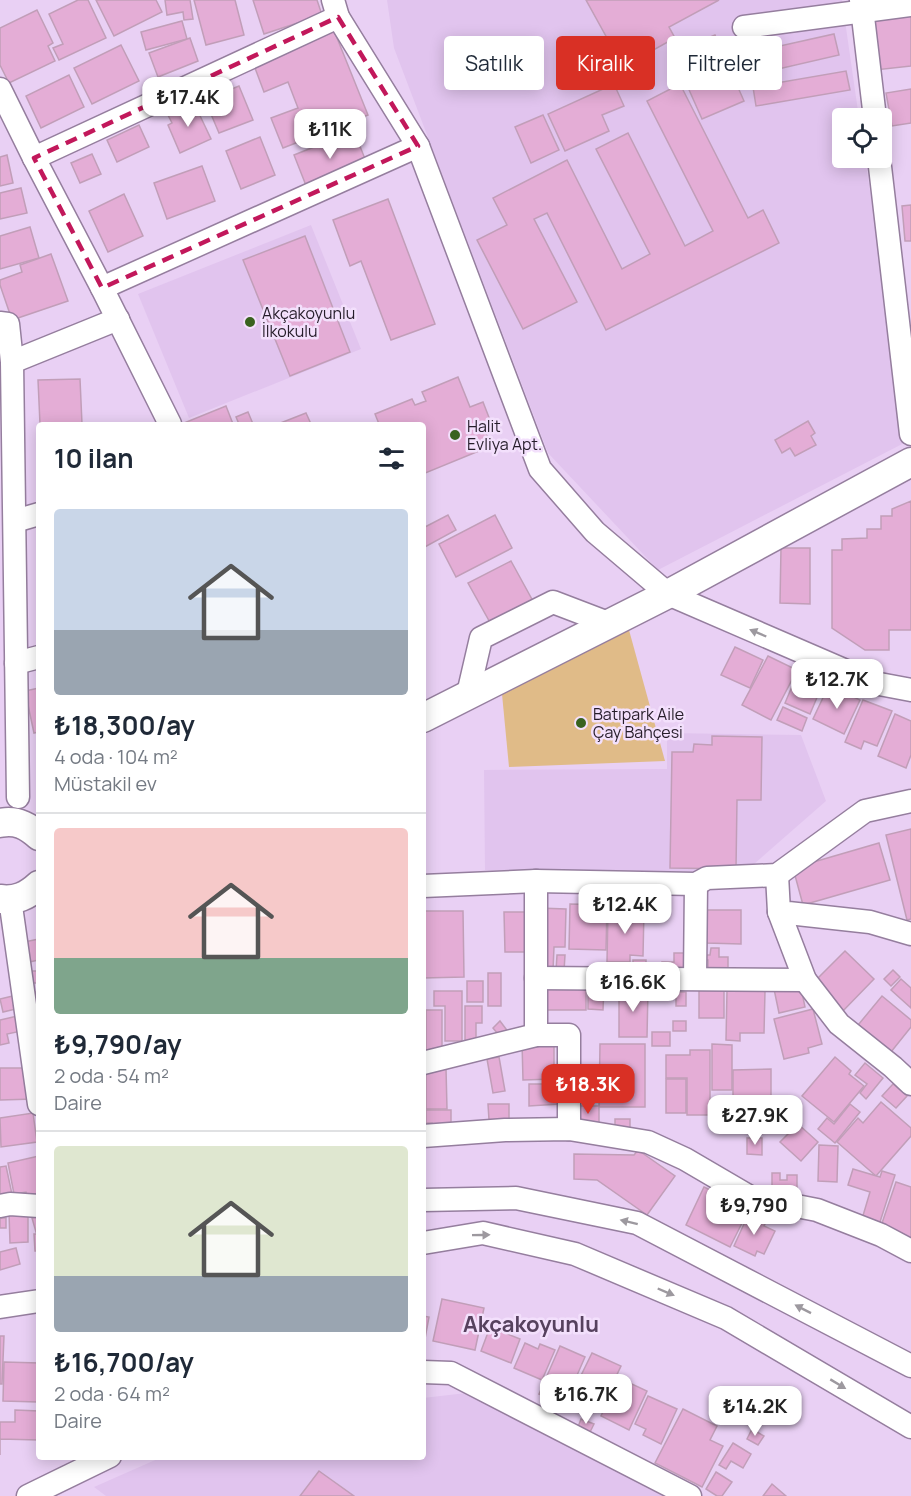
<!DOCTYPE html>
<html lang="tr">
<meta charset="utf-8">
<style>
:root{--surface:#fff;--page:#f6f6f7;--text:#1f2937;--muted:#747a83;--line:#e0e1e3;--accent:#d93025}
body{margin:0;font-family:Manrope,sans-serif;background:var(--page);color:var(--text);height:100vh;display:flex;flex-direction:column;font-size:22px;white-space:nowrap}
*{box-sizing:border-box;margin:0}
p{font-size:20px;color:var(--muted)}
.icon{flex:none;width:33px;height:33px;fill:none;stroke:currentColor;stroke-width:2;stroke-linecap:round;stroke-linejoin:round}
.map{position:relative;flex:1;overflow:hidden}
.drawer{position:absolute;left:36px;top:422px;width:390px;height:1038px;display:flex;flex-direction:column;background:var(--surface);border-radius:6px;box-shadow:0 3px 15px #0003}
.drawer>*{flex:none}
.hud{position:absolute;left:444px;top:36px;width:376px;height:54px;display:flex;gap:12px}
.controls{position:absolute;left:832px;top:108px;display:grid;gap:12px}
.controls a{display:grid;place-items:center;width:60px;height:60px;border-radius:6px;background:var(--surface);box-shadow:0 3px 15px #0003;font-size:30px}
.price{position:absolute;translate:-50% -51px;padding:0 14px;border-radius:12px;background:#fff;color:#222;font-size:20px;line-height:39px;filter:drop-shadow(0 2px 3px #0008)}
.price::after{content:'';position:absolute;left:50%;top:36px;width:18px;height:14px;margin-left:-9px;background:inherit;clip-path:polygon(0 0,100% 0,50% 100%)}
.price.selected{background:var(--accent);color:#fff}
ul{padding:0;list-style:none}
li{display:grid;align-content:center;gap:12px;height:318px;padding:0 18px}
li+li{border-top:2px solid var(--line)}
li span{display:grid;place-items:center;height:186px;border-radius:6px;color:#555}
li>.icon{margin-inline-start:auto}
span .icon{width:108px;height:108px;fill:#fffc;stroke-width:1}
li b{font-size:26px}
h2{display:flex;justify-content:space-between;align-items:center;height:72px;padding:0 18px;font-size:26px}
.chip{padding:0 21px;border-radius:6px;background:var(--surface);box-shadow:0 3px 15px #0003;font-size:21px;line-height:54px}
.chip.selected{background:var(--accent);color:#fff}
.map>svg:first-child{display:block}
.built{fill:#e1c4ee}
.green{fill:#e0bb88}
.building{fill:#e4add6;stroke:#c19eb8;stroke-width:1.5}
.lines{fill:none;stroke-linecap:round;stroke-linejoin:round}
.minor-casing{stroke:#957e9e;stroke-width:25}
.major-casing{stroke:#957e9e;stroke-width:31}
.minor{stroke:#fff;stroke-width:22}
.major{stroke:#fff;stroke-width:28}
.oneway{fill:#9d999f}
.marked{fill:none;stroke:#c2185b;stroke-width:4.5;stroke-dasharray:12 8;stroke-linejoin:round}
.poi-dot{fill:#39621f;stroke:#f3e0fc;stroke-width:2}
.labels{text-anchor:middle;stroke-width:5;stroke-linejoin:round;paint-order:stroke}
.poi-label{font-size:16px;fill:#261d2a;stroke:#f3e0fc;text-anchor:start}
.district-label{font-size:22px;font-weight:bold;fill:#56415e;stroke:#f3e0fc}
</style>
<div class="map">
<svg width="911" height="1496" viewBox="0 0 911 1496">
<rect width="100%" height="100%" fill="#e9d0f4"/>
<!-- built -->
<g class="built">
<polygon points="387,0 842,0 859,118 843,118 843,158 865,158 908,441 658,570 548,453 394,48"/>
<polygon points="311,225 361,349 189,418 138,294"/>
<polygon points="667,733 801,735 826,801 745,872 485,870 484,770 667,769"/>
<polygon points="475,1392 677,1496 106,1496 94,1487 162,1457 423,1456 423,1398"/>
</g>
<!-- green -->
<polygon class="green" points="629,630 665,761 509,767 502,694"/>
<!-- building -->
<g class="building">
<polygon points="78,0 88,0 106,38 59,60 53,48 63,44 49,14"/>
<polygon points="96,0 156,0 162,12 114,36"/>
<polygon points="165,0 190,0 193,19 184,20 183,12 167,15"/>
<polygon points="194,0 235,0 244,35 206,45"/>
<polygon points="253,0 317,0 322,15 264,34"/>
<polygon points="586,0 719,0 669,27 675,38 623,67"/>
<polygon points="37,10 53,43 48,46 55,61 9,83 0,65 0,28"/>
<polygon points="911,13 911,66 875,70 869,17"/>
<polygon points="182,21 187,39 146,50 141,32"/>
<polygon points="333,28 368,115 283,148 271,118 298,108 288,82 264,92 252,60"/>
<polygon points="834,34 839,55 743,77 739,55"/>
<polygon points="715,35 744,101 702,119 682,74 706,64 696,43"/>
<polygon points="190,38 198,61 158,77 149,53"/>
<polygon points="121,45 139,81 92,104 74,68"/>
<polygon points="846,71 850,90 756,106 753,87"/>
<polygon points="69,75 84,107 41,128 26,96"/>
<polygon points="614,84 624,106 602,115 609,131 565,151 548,114"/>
<polygon points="680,84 748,218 763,210 779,243 606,330 547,213 534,219 577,302 523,329 477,240 507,225 493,198 567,160 622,269 650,254 596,149 628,133 685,246 713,231 647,101"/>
<polygon points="239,86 253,120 219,133 205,100"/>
<polygon points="911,89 911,123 892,126 886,93"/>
<polygon points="194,103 211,139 180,153 168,125 172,123 168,115"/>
<polygon points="543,115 559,150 531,163 515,127"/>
<polygon points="139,125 149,147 117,162 107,140"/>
<polygon points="354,131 367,164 307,188 294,155"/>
<polygon points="260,137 275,175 241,189 226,151"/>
<polygon points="92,154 101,174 80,183 71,163"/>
<polygon points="7,155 13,183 0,186 0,157"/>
<polygon points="202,166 215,201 167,219 154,183"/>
<polygon points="21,188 27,213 0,219 0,193"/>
<polygon points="124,194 143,236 108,252 89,211"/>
<polygon points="388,199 435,324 391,340 361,261 350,266 333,220"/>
<polygon points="911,205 911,241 905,241 902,206"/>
<polygon points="30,227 39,258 0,269 0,236"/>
<polygon points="305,236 350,352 290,376 243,260"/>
<polygon points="51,254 68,301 12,320 0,285 0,280 22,272 20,265"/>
<polygon points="458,377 470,407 483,402 490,420 482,423 491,446 423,474 423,424 379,424 375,414 412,399 415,405 426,401 422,392"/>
<polygon points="80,379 82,424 40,424 38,380"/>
<polygon points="226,406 233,424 185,424 184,423"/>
<polygon points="248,412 253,424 239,424 236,417"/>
<polygon points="306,413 311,424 278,424"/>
<polygon points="808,421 815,433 811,436 816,445 795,456 790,448 782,453 775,440"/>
<polygon points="911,501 911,630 889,630 889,650 865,650 832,628 832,550 842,550 842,539 867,538 867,529 881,529 881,516 892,516 892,509"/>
<polygon points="448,515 456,530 423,548 423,528"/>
<polygon points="495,515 512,548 456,577 439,544"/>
<polygon points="781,548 810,548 810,604 780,603"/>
<polygon points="511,561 534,603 492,626 468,583"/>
<polygon points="735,647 763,660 750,688 721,675"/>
<polygon points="768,656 797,670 771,720 742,705"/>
<polygon points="799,670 824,681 810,714 785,703"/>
<polygon points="829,685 860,700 844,734 813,719"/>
<polygon points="39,688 39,732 34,733 25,691"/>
<polygon points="863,700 892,711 877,746 864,741 861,749 845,742"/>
<polygon points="783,707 807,718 802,731 777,720"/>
<polygon points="895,714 911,721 911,755 906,768 878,756"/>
<polygon points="712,736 762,737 761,800 737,800 736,869 670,868 672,752 693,752 694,744 712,745"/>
<polygon points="911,829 911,919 907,920 886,835"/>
<polygon points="879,843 890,880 803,905 793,868"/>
<polygon points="570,904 607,905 606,950 569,949"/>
<polygon points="539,908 566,909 565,947 554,947 553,970 538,970"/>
<polygon points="608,910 644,910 643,956 630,955 630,962 607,962"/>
<polygon points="707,910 741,910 741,944 706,943"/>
<polygon points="423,911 463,911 464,977 423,978"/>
<polygon points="504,912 526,912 527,952 505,952"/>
<polygon points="39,939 39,960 29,962 24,942"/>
<polygon points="711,948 719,948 719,957 728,957 728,976 708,969 708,960 704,960 704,955 710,955"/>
<polygon points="845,951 874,979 842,1012 813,983"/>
<polygon points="674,953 689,953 689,971 662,970 662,962 674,962"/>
<polygon points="557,955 565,955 564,971 556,971"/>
<rect x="633" y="960" width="13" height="14"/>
<polygon points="893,970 900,977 891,986 884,979"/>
<polygon points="31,971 39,971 39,983 32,983"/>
<rect x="488" y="973" width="13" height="33"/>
<polygon points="901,979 911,988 911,1008 891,990"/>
<rect x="467" y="981" width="16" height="21"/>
<polygon points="800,983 805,1007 779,1013 774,989"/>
<polygon points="547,985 586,985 586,1010 546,1010"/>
<polygon points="588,986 604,986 603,1010 588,1009"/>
<rect x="699" y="986" width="25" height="32"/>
<polygon points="619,989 648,989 647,1037 619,1037"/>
<polygon points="727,990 765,991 764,1033 740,1033 740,1041 726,1040"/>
<polygon points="434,991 462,991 462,1041 445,1041 445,1006 434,1006"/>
<polygon points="31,992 39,992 39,1018 33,1018"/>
<rect x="676" y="992" width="10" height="14"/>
<polygon points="17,995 20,1008 3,1012 0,999"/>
<polygon points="882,996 911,1020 911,1027 887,1057 854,1030"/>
<polygon points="465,1006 482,1006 482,1023 476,1023 476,1046 465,1046"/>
<polygon points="813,1009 822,1044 808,1048 809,1053 784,1059 774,1019"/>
<rect x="426" y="1010" width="16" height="45"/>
<polygon points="22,1015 26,1030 7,1034 9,1043 0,1045 0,1020"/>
<polygon points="500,1021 509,1033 502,1039 493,1028"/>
<rect x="673" y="1021" width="13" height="10"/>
<rect x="652" y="1032" width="18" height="14"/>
<polygon points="522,1042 554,1042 554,1079 523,1080"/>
<polygon points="600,1044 645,1044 645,1107 599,1107"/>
<polygon points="712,1044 732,1045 732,1090 712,1090"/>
<polygon points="690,1050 710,1050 710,1115 687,1115 687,1078 666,1078 666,1055 690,1055"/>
<polygon points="499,1057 505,1091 493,1093 487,1059"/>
<polygon points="835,1057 851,1071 849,1074 864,1086 834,1122 802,1096"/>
<polygon points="865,1063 883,1078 866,1099 860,1093 867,1084 855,1075"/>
<polygon points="0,1068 33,1068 34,1099 0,1100"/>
<polygon points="426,1068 446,1068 447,1109 426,1109"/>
<polygon points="771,1069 771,1130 739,1130 739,1102 733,1102 733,1070"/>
<rect x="666" y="1079" width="20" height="34"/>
<polygon points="529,1084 559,1084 560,1104 529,1106"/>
<polygon points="893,1084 907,1096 896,1108 882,1096"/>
<polygon points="881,1102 911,1128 911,1136 876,1176 837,1142 858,1118 863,1123"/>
<polygon points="488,1104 509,1104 509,1119 489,1120"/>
<polygon points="850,1104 860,1112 835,1143 818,1129 827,1118 834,1124"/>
<rect x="577" y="1106" width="22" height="18"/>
<polygon points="719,1109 735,1109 735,1131 718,1131"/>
<polygon points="426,1110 451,1110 451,1130 432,1130 432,1123 426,1123"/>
<polygon points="33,1113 37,1142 1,1147 0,1118"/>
<rect x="615" y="1119" width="15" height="14"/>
<polygon points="798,1124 818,1142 801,1161 780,1142"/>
<polygon points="747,1138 762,1138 762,1155 747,1154"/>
<polygon points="819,1145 838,1146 837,1182 818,1181"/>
<polygon points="638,1150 675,1176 647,1215 597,1180 574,1179 574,1154 634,1155"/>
<polygon points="39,1156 39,1203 29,1205 26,1192 14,1194 8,1163"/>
<polygon points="6,1166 13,1199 0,1202 0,1167"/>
<polygon points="853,1169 880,1177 882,1171 895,1175 879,1225 862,1219 870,1192 848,1185"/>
<polygon points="772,1173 780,1173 780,1180 787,1180 787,1175 797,1175 797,1197 772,1197"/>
<polygon points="896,1182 911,1187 911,1239 880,1229"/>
<polygon points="704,1187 740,1204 734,1217 743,1221 730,1247 686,1225"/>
<polygon points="9,1213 28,1213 28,1242 10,1243"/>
<polygon points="749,1213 766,1222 764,1226 775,1231 764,1254 757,1251 755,1256 734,1246"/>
<polygon points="39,1216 39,1231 36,1232 32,1218"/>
<rect x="0" y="1218" width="6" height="10"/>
<polygon points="34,1234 39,1234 39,1251 35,1251"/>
<polygon points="16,1248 20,1264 0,1270 0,1252"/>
<polygon points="442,1299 484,1308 475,1350 433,1341"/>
<polygon points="423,1316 429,1317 424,1344 423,1344"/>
<polygon points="490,1327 520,1339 511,1363 481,1351"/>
<polygon points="0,1336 4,1336 2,1384 0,1384"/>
<polygon points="525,1343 538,1349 540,1344 555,1350 542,1380 514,1368"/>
<polygon points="560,1346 585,1357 564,1405 539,1394"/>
<polygon points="592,1353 621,1366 600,1410 571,1396"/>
<polygon points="4,1362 39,1363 38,1402 3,1401"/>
<polygon points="619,1378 647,1391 629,1430 601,1416"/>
<polygon points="648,1396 677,1409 661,1444 643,1435 646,1429 635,1424"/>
<polygon points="683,1409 717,1426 710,1440 723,1446 702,1487 655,1463"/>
<polygon points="15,1410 39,1411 39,1440 0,1439 0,1455 0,1422 15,1422"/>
<polygon points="581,1419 594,1424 590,1432 578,1427"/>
<polygon points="752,1429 764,1436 758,1445 747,1439"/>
<polygon points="733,1443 751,1454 743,1468 731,1461 726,1469 719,1465"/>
<polygon points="319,1471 354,1496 300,1496"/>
<polygon points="716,1472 732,1482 722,1496 717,1496 706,1489"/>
<polygon points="772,1484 786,1496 763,1496"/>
</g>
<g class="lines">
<defs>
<g id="minor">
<polyline points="333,0 338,17 418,146 540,469 595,532 668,594 874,683 911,690"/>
<polyline points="861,0 875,118"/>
<polyline points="744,27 911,5"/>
<polyline points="0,89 34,158 102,288 170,424"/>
<polyline points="34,158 338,17"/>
<polyline points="879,158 911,434"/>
<polyline points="102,288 418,146"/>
<polyline points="0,323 8,324 12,362 18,797"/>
<polyline points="12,362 118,319"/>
<polyline points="15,521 39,514"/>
<polyline points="16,663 39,657"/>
<polyline points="468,694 481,638 553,602 608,623"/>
<polyline points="777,875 779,912 870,922 911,934"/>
<polyline points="423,886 536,881 696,884 707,878 777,875 865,811 911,801"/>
<polyline points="10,899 39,1104"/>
<polyline points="779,912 805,980 839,1024 893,1067 911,1084"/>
<polyline points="536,978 805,980"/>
<polyline points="695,978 696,884"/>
<polyline points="536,1035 536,881"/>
<polyline points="423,1063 536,1035 569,1035 569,1129"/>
<polyline points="423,1136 505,1130 569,1129 648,1142 685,1159 750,1197 817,1210 881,1235 911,1251"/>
<polyline points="423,1200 516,1198 637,1223 911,1366"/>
<polyline points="0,1206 10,1204 39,1206"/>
<polyline points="423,1243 483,1233 575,1254 726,1318 911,1427"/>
<polyline points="0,1307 39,1301"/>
<polyline points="423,1372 451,1373 690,1496"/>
<polyline points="28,1496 110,1456"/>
</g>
<g id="major">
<polyline points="423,718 668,594 911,462"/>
<path d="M0,823C16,819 28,826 39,836"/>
<path d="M0,899C16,901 27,896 39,885"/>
</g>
</defs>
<!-- minor casing -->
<use href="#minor" class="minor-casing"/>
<!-- major casing -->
<use href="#major" class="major-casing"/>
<!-- minor -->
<use href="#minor" class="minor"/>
<!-- major -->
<use href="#major" class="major"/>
</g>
<!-- one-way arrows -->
<defs><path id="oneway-solid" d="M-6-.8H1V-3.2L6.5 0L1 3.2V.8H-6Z" transform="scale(1.5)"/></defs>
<g class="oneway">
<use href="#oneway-solid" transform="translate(758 633) rotate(-157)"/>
<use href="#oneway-solid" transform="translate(629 1222) rotate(-166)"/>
<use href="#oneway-solid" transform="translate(481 1235) rotate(-1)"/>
<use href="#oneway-solid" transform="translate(666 1292) rotate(23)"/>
<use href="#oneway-solid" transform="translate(803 1309) rotate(-153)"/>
<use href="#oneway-solid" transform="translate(838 1384) rotate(31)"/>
</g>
<!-- marked area -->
<path class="marked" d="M338,17L418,146L102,288L34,158Z"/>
<!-- markers -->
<g class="poi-dot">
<circle cx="250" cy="322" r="6"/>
<circle cx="455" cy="435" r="6"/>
<circle cx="581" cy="723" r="6"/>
</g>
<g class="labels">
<!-- poi labels -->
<g class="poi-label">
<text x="262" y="319">Akçakoyunlu<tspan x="262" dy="18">İlkokulu</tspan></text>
<text x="467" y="432">Halit<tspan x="467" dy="18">Evliya Apt.</tspan></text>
<text x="593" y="720">Batıpark Aile<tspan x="593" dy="18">Çay Bahçesi</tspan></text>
</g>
<!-- district labels -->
<g class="district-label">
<text x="531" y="1332">Akçakoyunlu</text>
</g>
</g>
</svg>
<div class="controls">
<a><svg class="icon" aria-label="locate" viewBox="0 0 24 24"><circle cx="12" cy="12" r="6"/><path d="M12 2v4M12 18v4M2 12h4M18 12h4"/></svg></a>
</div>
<b class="price" style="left:188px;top:128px">₺17.4K</b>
<b class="price" style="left:330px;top:160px">₺11K</b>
<b class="price" style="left:837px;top:710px">₺12.7K</b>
<b class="price" style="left:625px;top:935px">₺12.4K</b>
<b class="price" style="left:633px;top:1013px">₺16.6K</b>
<b class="price selected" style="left:588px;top:1115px">₺18.3K</b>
<b class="price" style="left:755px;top:1146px">₺27.9K</b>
<b class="price" style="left:754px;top:1236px">₺9,790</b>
<b class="price" style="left:586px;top:1425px">₺16.7K</b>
<b class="price" style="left:755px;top:1437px">₺14.2K</b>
<div class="hud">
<a class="chip">Satılık</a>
<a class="chip selected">Kiralık</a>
<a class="chip">Filtreler</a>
</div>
<section class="drawer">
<h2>10 ilan<svg class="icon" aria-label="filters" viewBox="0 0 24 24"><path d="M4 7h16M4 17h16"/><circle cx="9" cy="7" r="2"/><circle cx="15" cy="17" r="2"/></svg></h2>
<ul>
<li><span style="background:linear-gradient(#c9d6e8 65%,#9aa5b1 0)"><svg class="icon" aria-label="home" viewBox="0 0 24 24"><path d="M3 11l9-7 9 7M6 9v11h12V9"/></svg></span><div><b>₺18,300/ay</b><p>4 oda · 104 m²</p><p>Müstakil ev</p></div></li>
<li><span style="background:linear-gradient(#f6c9c9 70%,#7fa58c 0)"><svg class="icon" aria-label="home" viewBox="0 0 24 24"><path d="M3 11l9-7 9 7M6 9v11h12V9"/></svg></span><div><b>₺9,790/ay</b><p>2 oda · 54 m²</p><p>Daire</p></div></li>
<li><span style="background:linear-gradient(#dfe7d0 70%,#9aa5b1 0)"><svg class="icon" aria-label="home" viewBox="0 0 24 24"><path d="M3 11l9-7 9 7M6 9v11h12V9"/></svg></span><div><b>₺16,700/ay</b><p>2 oda · 64 m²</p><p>Daire</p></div></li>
</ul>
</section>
</div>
